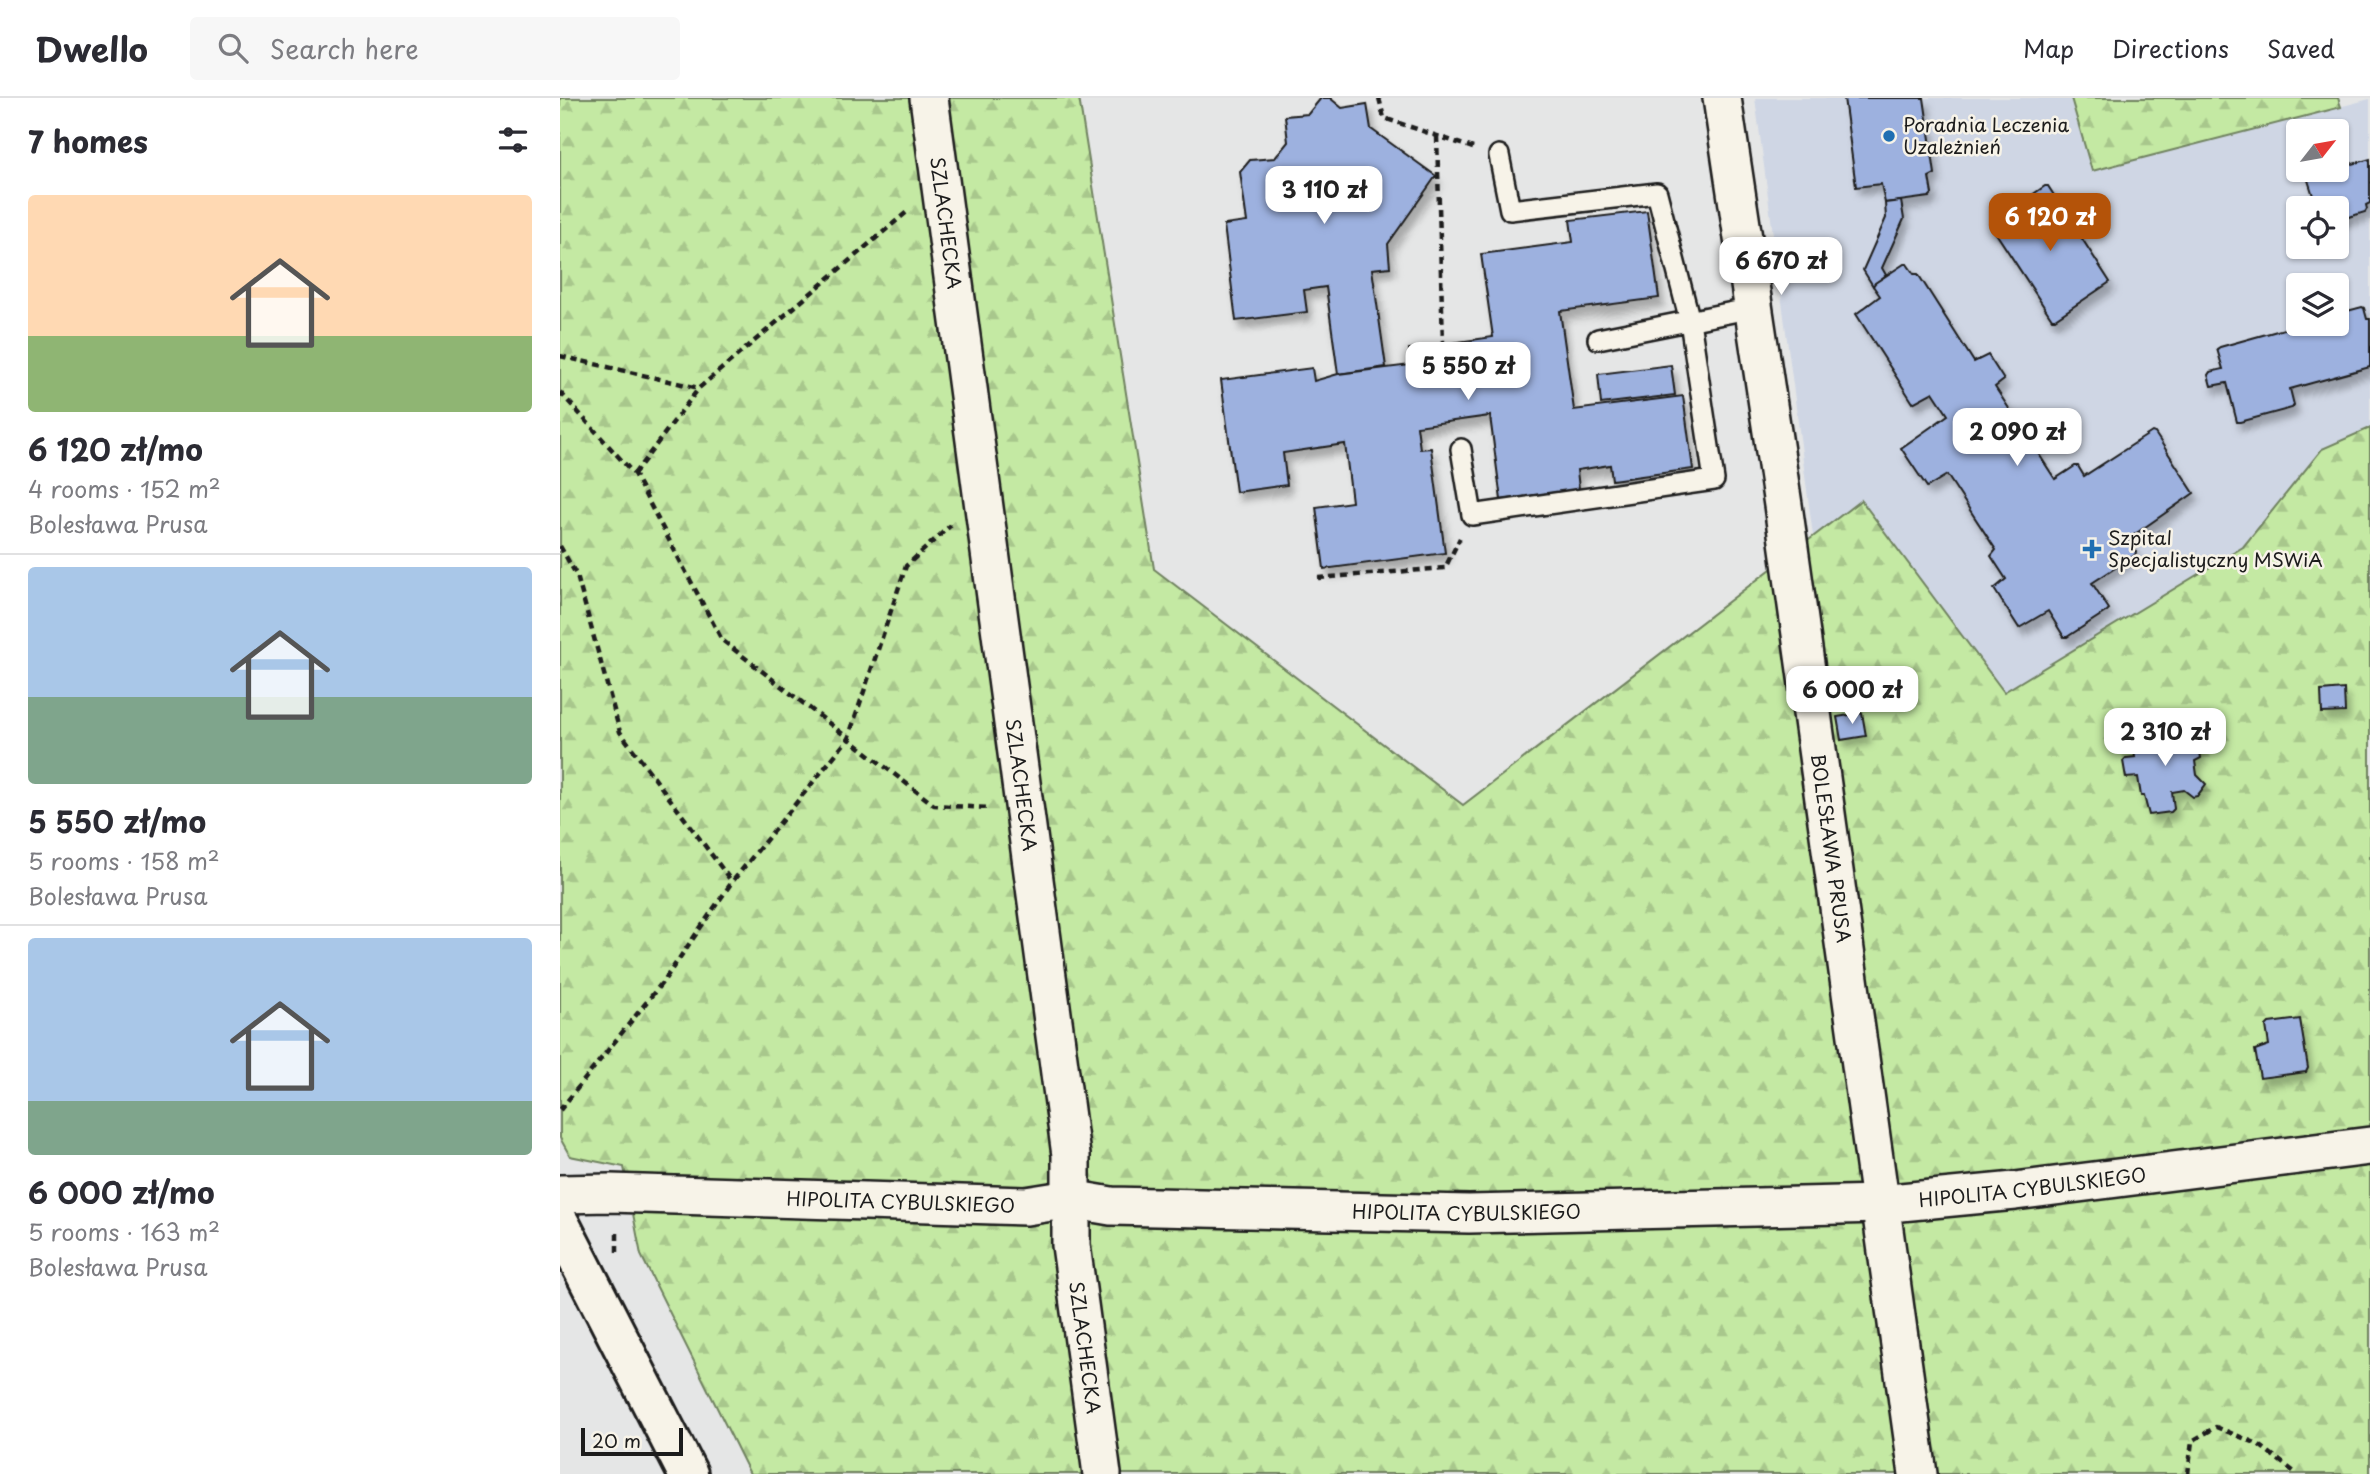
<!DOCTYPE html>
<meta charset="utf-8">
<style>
:root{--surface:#fff;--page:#f7f7f7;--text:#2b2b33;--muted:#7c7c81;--line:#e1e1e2;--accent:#b45309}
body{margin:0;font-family:"Playpen Sans",sans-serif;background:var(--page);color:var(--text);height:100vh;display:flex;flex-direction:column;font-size:26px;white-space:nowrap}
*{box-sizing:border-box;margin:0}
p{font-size:23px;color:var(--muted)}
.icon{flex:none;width:38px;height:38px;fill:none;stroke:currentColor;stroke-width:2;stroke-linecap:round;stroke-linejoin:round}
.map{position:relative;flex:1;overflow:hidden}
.drawer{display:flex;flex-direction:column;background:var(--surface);width:560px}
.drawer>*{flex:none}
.needle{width:46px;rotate:59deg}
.buttons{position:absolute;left:1726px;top:21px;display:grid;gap:14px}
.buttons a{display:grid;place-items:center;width:63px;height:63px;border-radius:7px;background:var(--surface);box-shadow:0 2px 5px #0004;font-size:35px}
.scale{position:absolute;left:21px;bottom:18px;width:102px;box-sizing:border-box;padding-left:7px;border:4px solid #1c1c1c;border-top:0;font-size:19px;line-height:24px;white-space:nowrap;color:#1c1c1c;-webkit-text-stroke:5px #f7f3e8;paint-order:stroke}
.price{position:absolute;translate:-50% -60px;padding:0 16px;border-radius:14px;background:#fff;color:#222;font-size:23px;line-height:46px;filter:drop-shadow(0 2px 4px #0008)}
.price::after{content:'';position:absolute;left:50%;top:42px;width:21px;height:16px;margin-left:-10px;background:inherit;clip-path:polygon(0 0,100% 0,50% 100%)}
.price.selected{background:var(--accent);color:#fff}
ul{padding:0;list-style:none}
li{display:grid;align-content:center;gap:14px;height:371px;padding:0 28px}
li+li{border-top:2px solid var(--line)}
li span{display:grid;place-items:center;height:217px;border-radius:7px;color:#555}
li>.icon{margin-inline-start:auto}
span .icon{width:126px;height:126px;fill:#fffc;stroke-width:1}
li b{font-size:30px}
h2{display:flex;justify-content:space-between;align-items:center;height:84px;padding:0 28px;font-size:30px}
header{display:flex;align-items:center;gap:42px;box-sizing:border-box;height:98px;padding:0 35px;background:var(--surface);border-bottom:2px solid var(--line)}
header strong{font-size:33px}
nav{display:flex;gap:38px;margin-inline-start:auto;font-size:24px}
.search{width:490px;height:63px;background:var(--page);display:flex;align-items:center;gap:18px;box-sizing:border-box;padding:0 24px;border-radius:7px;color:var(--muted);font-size:26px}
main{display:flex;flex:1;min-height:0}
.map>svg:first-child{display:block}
.built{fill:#cfd6e4;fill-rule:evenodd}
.forest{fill:url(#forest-firs);stroke:#708260;stroke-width:2}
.building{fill:#9db1df;stroke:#1c1c1c;stroke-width:2;filter:url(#shadow)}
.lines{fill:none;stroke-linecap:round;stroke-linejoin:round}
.service-casing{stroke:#1c1c1c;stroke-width:24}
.minor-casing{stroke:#1c1c1c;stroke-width:42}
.tertiary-casing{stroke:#1c1c1c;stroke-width:44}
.path{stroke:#1c1c1c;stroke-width:4.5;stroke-dasharray:7 5;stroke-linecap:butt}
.service{stroke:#f7f3e8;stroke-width:19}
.minor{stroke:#f7f3e8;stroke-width:37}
.tertiary{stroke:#f7f3e8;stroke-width:38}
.poi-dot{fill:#1f6fb2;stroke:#f7f3e8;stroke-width:2.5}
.labels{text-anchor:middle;stroke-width:5;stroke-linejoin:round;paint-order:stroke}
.poi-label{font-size:19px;fill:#1c1c1c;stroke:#f7f3e8;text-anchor:start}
.street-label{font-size:19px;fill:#1c1c1c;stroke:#f7f3e8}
</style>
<header>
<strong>Dwello</strong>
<div class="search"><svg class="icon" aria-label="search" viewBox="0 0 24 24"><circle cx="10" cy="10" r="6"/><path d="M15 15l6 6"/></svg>Search here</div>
<nav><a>Map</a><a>Directions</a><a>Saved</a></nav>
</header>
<main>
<section class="drawer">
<h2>7 homes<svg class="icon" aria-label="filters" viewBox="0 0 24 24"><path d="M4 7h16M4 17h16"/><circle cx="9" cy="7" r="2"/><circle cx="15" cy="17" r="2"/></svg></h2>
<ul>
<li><span style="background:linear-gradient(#ffd9b3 65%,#8fb573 0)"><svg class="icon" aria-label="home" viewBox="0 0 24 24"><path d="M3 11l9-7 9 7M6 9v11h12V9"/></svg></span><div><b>6 120 zł/mo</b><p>4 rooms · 152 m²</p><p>Bolesława Prusa</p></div></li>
<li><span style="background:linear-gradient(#a9c7e8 60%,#7fa58c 0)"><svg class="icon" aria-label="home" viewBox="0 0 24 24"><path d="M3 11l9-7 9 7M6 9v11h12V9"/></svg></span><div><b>5 550 zł/mo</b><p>5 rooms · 158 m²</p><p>Bolesława Prusa</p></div></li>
<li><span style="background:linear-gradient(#a9c7e8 75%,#7fa58c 0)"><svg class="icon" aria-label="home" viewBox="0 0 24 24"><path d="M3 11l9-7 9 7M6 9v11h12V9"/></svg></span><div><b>6 000 zł/mo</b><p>5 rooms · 163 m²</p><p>Bolesława Prusa</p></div></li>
</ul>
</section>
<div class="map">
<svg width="1810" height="1376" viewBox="0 0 1810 1376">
<defs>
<pattern id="forest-firs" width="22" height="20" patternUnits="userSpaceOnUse" patternTransform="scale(1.75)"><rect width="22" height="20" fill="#c4e9a3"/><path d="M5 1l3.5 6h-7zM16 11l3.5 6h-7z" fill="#a8c78c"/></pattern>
<filter id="shadow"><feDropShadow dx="4.5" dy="8" stdDeviation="3.5" flood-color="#0004"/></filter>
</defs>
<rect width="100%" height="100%" fill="#e5e6e6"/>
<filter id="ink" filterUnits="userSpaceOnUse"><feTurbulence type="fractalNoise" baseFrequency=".0143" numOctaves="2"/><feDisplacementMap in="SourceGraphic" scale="14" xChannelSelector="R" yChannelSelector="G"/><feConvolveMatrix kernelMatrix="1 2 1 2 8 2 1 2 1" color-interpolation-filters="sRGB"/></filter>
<g filter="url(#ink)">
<!-- built -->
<path class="built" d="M1195,0H1511L1532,73L1810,1V1022L1277,619ZM1738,33H1776V72H1738ZM1738,110H1776V149H1738ZM1738,187H1776V226H1738Z"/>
<!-- forest -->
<g class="forest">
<polygon points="0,0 519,0 594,471 903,707 1301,402 1444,594 1683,449 1762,351 1810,330 1810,1376 190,1376 81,1157 64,1069 10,1058 0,1040"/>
<polygon points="1511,0 1778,0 1781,9 1532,73"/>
</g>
<!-- building -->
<g class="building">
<polygon points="761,0 770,0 782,10 807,6 811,31 876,78 828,146 830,169 812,171 826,269 778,276 766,189 744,192 747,214 676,223 664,127 687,124 680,74 690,62 715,60 728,44 725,18 748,16"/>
<polygon points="1284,0 1364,0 1375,76 1369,79 1372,96 1369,99 1325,105 1321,86 1296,89"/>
<polygon points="1810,61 1810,105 1806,107 1807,111 1805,114 1776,123 1776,110 1757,110 1747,79 1749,76 1763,72 1776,72 1776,67 1789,63 1793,66"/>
<polygon points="1485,88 1488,88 1550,184 1495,221 1492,221 1430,126"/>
<polygon points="1341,103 1344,121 1322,170 1326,177 1313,188 1303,172 1326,120 1325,105"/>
<polygon points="1087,113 1099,200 1000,213 1014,312 1123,298 1133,371 1052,382 1050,367 1017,372 1019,391 941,402 930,318 857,328 860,351 871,350 885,455 764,471 756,409 792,404 785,346 723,355 727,387 676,394 661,282 752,270 754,283 778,276 851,267 849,251 933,239 921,156 1013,144 1010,122"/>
<polygon points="1344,166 1347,166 1354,176 1358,176 1414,264 1428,257 1444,282 1435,289 1495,381 1515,368 1518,368 1524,378 1592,334 1595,335 1634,395 1568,441 1576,454 1575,457 1532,485 1549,511 1547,513 1507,539 1504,539 1488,513 1459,530 1434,491 1446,481 1431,458 1436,452 1387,377 1367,389 1341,350 1388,317 1373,294 1353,305 1296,216 1320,198 1313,188 1315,185"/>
<polygon points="1802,209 1804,210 1807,221 1810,221 1810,269 1730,291 1734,307 1732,310 1680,324 1677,324 1667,285 1651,288 1648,277 1650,274 1663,271 1657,251 1660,249 1742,226 1776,226 1776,216"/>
<polygon points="1111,267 1115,297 1041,306 1038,276"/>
<polygon points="1784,591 1785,614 1762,615 1761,593"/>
<polygon points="1302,615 1306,638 1281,642 1277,619"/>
<polygon points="1628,632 1632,641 1638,642 1641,660 1635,663 1637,677 1646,686 1637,698 1633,699 1624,692 1612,694 1614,711 1611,714 1589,717 1584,698 1581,698 1578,679 1566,680 1563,663 1566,660 1575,659 1572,642 1576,639"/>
<polygon points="1740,921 1748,970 1746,974 1700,980 1695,952 1709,947 1706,928 1709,925"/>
</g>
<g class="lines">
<defs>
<g id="service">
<polyline points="1038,241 1193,210"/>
<polyline points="901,351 912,417 1154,382 1130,223 1097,95 950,112 939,57"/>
</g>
<g id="minor">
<path id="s1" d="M369,0L511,1057V1147L542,1376"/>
<path id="s2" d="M1162,0L1223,407L1358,1376"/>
<path id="s3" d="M0,1096L50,1095L466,1108L510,1101L551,1108L909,1116L1320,1106L1455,1093L1810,1048"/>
</g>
<polyline id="tertiary" points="0,1126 128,1376"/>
</defs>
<!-- service casing -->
<use href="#service" class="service-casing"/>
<!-- minor casing -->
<use href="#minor" class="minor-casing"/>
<!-- tertiary casing -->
<use href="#tertiary" class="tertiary-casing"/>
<!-- path -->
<g class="path">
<polyline points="819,0 824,20 913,50"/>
<polyline points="877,38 883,246"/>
<polyline points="0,258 139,290"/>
<polyline points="0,294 74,376 162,542 374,707 429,710"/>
<polyline points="74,376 139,290 348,113"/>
<polyline points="0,448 17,478 60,634 172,784"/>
<polyline points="758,480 885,470 900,440"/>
<polyline points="0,1012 105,881 172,784 288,641 346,468 391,427"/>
<polyline points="57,1154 57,1134"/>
<polyline points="1628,1376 1632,1343 1656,1329 1698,1346 1737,1376"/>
</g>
<!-- service -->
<use href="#service" class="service"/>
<!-- minor -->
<use href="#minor" class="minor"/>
<!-- tertiary -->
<use href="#tertiary" class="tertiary"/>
</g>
</g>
<!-- markers -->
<g class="poi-dot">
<circle cx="1329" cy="38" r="7"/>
<path d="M1528.5 440.5h7v7h7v7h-7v7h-7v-7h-7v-7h7z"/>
</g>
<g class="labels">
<!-- poi labels -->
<g class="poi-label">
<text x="1343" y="34">Poradnia Leczenia<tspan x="1343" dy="22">Uzależnień</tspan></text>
<text x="1548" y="447">Szpital<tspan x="1548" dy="22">Specjalistyczny MSWiA</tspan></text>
</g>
<!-- street labels -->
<g class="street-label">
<text dy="7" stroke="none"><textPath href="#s1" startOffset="126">SZLACHECKA</textPath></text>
<text dy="7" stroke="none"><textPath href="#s1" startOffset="693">SZLACHECKA</textPath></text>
<text dy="7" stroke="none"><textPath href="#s2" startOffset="758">BOLESŁAWA PRUSA</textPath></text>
<text dy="7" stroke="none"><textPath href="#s3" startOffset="1475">HIPOLITA CYBULSKIEGO</textPath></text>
<text dy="7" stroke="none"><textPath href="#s3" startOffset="341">HIPOLITA CYBULSKIEGO</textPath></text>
<text dy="7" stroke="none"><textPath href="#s3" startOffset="908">HIPOLITA CYBULSKIEGO</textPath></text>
<text dy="7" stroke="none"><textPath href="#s1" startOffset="1260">SZLACHECKA</textPath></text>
</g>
</g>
</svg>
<div class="buttons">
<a><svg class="needle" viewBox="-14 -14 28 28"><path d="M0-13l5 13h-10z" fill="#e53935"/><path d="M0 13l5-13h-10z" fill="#7c7c81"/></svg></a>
<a><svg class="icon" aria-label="locate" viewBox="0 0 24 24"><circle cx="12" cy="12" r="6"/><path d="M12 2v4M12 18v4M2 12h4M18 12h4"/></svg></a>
<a><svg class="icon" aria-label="layers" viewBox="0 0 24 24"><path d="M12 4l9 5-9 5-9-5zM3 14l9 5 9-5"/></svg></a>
</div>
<div class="scale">20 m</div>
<b class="price" style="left:764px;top:128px">3 110 zł</b>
<b class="price selected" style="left:1490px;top:155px">6 120 zł</b>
<b class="price" style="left:1221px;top:199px">6 670 zł</b>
<b class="price" style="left:908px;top:304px">5 550 zł</b>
<b class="price" style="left:1457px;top:370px">2 090 zł</b>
<b class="price" style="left:1292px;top:628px">6 000 zł</b>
<b class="price" style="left:1605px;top:670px">2 310 zł</b>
</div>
</main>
